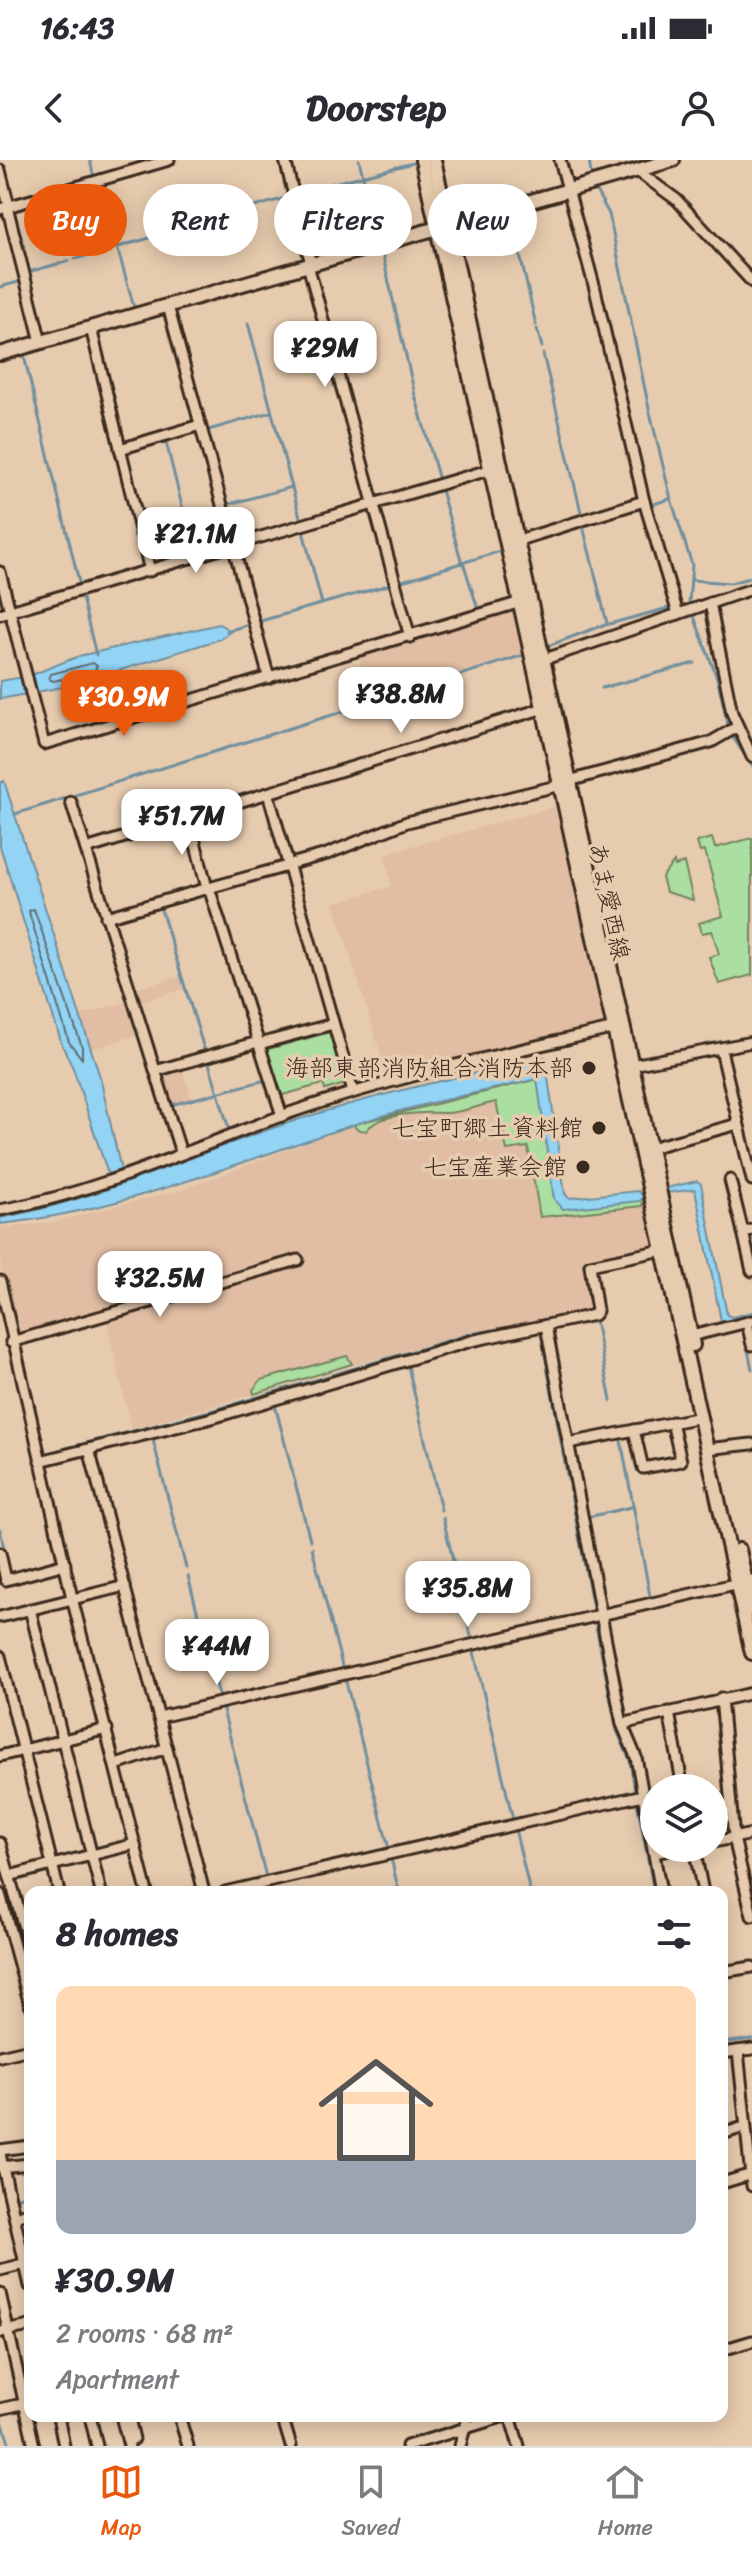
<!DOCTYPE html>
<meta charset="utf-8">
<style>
:root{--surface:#fff;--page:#f2f2f3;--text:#2b2b33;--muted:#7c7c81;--line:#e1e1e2;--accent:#ea580c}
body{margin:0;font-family:Sriracha,"Klee One",sans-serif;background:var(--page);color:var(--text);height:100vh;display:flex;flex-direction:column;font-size:30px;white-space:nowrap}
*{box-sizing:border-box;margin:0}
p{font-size:26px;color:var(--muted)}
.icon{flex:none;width:44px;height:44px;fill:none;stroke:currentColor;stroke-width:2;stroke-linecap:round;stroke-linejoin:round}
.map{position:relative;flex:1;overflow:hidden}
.sheet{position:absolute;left:24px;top:1726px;width:704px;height:536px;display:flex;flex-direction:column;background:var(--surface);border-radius:16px;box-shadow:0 4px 20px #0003}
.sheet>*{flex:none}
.hud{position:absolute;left:24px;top:24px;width:704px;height:72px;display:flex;gap:16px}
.controls{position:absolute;left:640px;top:1614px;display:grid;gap:16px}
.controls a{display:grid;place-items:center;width:88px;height:88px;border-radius:50%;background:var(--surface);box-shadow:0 4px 20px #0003;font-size:40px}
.price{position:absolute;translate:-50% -68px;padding:0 18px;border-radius:16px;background:#fff;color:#222;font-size:26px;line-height:52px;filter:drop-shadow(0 2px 4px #0008)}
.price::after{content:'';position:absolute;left:50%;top:48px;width:24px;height:18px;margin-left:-12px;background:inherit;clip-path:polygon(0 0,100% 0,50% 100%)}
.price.active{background:var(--accent);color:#fff}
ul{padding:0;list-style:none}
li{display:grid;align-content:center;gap:16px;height:424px;padding:0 32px}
li span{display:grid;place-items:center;height:248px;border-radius:16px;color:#555}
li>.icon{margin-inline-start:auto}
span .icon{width:144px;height:144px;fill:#fffc;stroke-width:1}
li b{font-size:34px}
h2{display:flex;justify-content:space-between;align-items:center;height:96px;padding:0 32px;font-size:34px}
.pill{padding:0 28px;border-radius:36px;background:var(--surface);box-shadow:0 4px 20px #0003;font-size:28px;line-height:72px}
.pill.active{background:var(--accent);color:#fff}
.status{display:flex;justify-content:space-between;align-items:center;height:56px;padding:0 40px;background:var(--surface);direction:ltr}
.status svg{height:22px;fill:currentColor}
header{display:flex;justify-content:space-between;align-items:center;height:104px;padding:0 32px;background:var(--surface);font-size:36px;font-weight:700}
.tabs{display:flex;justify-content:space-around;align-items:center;height:112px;border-top:2px solid var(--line);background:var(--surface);font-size:22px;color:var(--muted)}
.tabs a{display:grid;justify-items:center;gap:4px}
.tabs .active{color:var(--accent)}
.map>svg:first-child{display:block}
.built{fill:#e0bda3}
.green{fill:#abdfa1;stroke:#738460;stroke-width:2}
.water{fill:#93d3f4;stroke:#708f9e;stroke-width:2}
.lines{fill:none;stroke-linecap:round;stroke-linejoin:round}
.shore{stroke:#5e6e74;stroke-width:2}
.stream{stroke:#708f9e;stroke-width:3}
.minor-casing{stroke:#3b2a1e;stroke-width:15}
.major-casing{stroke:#3b2a1e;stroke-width:18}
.minor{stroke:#e7cbae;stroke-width:9}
.major{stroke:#e7cbae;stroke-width:12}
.poi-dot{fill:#3b2a1e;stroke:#e7cbae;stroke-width:3}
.labels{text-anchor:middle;stroke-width:7;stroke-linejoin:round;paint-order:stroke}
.street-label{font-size:24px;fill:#3b2a1e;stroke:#e7cbae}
.poi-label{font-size:24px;fill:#3b2a1e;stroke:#e7cbae;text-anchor:end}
</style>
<div class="status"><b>16:43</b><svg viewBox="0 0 49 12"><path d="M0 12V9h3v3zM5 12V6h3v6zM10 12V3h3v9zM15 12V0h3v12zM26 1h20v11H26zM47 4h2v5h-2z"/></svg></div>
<header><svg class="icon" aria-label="back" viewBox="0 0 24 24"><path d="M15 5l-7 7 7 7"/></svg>Doorstep<svg class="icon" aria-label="person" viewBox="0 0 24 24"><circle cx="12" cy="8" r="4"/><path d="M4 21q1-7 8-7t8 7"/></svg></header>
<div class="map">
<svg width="752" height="2286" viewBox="0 0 752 2286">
<rect width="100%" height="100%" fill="#e7cbae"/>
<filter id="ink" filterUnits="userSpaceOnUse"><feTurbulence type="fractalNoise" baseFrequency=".0125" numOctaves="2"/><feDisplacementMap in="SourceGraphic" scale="16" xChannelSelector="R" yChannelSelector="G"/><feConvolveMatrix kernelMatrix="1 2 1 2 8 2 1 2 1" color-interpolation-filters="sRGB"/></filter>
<g filter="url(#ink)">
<!-- built -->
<g class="built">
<polygon points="511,448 515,449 525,493 372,544 358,494"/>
<polygon points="558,646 606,865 388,917 334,743 392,726 384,694"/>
<polygon points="180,816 184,829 137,843 132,830"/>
<polygon points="126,842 137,875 92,889 81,855"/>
<polygon points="182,907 191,938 170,944 160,914"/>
<polygon points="538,919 554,1039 639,1041 644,1036 655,1090 583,1101 591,1149 471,1172 131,1269 107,1161 299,1103 13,1175 0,1099 0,1068 54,1062 184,1029 359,963"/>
</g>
<!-- green -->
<g class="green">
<polygon points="712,678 715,688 752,678 752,815 719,824 709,797 719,794 712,771 702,773 699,763 723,756 705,691 700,692 697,682"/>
<polygon points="674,702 675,706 684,703 693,740 666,732 662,717"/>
<polygon points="330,872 345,924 325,930 323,924 279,936 265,890"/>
<path d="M538,919L554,1039L639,1041L644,1036L642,1046L540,1057L528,987L507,990L496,942C480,945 461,953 445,953C425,952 379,952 366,971L356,969L354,964Z"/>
<polygon points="347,1196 352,1204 254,1234 253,1230 261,1220"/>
</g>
<!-- water -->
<g class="water">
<polygon points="219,464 231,471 220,479 73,525 0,539 0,521 29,516 79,496"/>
<polygon points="4,621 100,917 121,1010 108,1014 73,908 62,885 0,686 0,623"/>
<path d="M545,897L565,1034L569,1038L638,1031L644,1036L640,1041L563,1049L554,1039L537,919C478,933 417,944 359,963C241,1001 124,1051 0,1064V1058C95,1041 182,999 273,968C361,937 454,918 545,897Z"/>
<polygon points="697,1021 701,1024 727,1155 732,1157 752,1152 752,1158 727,1164 721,1161 695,1029 667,1033 666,1028"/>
</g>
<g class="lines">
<!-- shore -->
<g class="shore">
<polygon points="93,503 97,506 94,511 54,521 49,519 51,514"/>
<polygon points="34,749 82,887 82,899 69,882 30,756 29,751"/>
</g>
<!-- stream -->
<g class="stream">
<polyline points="90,0 94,18"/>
<polyline points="359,0 377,73"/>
<polyline points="589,0 592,20"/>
<polyline points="99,23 134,147"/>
<polyline points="594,27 609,54 648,244 671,339 692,405 689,443 717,518 730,573 752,606"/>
<polyline points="299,32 413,3"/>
<polyline points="512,60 536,165"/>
<polyline points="169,72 292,36"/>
<polyline points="383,97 415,235 439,320"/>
<polyline points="75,99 164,74"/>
<polyline points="28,112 69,101"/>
<polyline points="0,127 22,121"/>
<polyline points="248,163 301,361"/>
<polyline points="537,169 542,187"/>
<polyline points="543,194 582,356"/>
<polyline points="24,196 80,426"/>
<polyline points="205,271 271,252"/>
<polyline points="165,278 189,374"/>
<polyline points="441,330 462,403"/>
<polyline points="226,345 292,327"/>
<polyline points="583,366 607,463"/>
<polyline points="303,371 322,444"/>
<polyline points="525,383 670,339"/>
<polyline points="463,402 479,452"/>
<polyline points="691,420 731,423 752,417"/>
<polyline points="399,422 501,391"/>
<polyline points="81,434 96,495"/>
<polyline points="257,462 392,424"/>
<polyline points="227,471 250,464"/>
<polyline points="548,486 598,467 672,447"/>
<polyline points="602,528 695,503"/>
<polyline points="65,639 77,680"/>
<polyline points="15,654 524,495"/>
<polyline points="149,674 185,664"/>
<polyline points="81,692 89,717"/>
<polyline points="91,725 102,759"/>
<polyline points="160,746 205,892"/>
<polyline points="105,769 128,842"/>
<polyline points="132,853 141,882"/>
<polyline points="143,889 151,916"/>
<polyline points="208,900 229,969"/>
<polyline points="158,905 217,889"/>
<polyline points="154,924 173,987"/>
<polyline points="171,945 266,920"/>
<polyline points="595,1160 611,1241"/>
<polyline points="539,1161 592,1150 584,1102"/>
<polyline points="744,1171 752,1209"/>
<polyline points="541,1172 568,1320"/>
<polyline points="408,1206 441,1350"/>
<polyline points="275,1245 310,1380"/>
<polyline points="620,1275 650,1436"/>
<polyline points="153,1280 186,1408"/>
<polyline points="44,1294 214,1250 470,1174 539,1162"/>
<polyline points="570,1329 593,1448"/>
<polyline points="99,1344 118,1422"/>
<polyline points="588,1357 631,1347"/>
<polyline points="443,1358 471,1476"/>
<polyline points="0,1369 9,1413"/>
<polyline points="312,1388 342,1506"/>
<polyline points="188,1416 219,1535"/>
<polyline points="596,1466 617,1571 630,1600 635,1631"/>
<polyline points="474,1492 513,1660"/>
<polyline points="346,1522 389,1689"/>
<polyline points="223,1550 266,1717"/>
<polyline points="637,1642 654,1732"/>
<polyline points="515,1669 530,1732"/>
<polyline points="391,1698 399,1732"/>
<polyline points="722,1883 752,1879"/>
<polyline points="13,2039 30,2033"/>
<polyline points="0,2254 10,2286"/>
</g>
<defs>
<g id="minor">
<polyline points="285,0 311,104"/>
<polyline points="560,0 595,129 644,341 678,454"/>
<polyline points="0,10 9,46"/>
<polyline points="636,10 677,40 752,122"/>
<polyline points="7,46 41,182"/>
<polyline points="0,49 169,0"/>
<polyline points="308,105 410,477"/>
<polyline points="168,146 269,518"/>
<polyline points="91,168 150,411"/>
<polyline points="120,289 200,265"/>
<polyline points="516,381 644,341"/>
<polyline points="0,412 44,584 521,442"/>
<polyline points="710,443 732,553 752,597"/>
<polyline points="0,454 492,309"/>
<polyline points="542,500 752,429"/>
<polyline points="569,621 711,582 737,567"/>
<polyline points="268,633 353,932"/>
<polyline points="71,642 181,993"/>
<polyline points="189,658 207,728"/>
<polyline points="86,689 544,548"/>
<polyline points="287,705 327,694 407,662 561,625"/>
<polyline points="209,728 282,956"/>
<polyline points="106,757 287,706"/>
<polyline points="259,884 333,864"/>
<polyline points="721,890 752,1020"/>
<polyline points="627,906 752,882"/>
<polyline points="155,911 258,882"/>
<polyline points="650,988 738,964"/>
<polyline points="730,1020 743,1072"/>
<path d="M0,1050C103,1032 200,984 298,950C401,915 508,893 615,868"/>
<polyline points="752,1070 743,1072 752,1111"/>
<polyline points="0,1121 72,1438 147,1732"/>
<polyline points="747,1162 752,1185"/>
<polyline points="546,1166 622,1564 636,1597 661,1732"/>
<polyline points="691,1176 752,1161"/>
<polyline points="11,1182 298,1100"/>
<polyline points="634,1270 643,1308 681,1301 672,1262"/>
<polyline points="569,1283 701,1257"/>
<polyline points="715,1288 752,1284"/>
<polyline points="89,1289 204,1732"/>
<polyline points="40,1301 212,1258 471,1181 594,1155 597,1151 590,1105 663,1090"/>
<polyline points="0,1393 6,1420 65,1404"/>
<polyline points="30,1449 101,1732"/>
<polyline points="0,1457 125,1426"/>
<polyline points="0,1496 59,1732"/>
<polyline points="721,1538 734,1678 752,1756"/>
<polyline points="669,1552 683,1628"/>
<polyline points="159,1557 752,1420"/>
<polyline points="622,1564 752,1533"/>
<polyline points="0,1596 107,1569"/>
<polyline points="116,1605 167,1588"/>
<polyline points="714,1682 752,1674"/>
<polyline points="0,1683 30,1789"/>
<polyline points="694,1688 703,1732"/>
<polyline points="654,1693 681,1688"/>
<polyline points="9,1716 135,1684"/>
<polyline points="225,1732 643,1635"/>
<polyline points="0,1734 30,1845"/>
<polyline points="722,1812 752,1807"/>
<polyline points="738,1891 752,2026"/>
<polyline points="722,1893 752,1889"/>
<polyline points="0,1896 30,1889"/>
<polyline points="722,1974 744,1967"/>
<polyline points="0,1990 30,1986"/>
<polyline points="0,1994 30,2126"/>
<polyline points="0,2007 30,2004"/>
<polyline points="722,2023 752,2014"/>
<polyline points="15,2057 30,2052"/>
<polyline points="0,2110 25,2104"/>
<polyline points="0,2133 34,2286"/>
<polyline points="0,2172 30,2166"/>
<polyline points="722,2190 752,2181"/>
<polyline points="0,2249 27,2243"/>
<polyline points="58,2256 64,2286"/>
<polyline points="90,2256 97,2286"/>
<polyline points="121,2256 129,2286"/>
<polyline points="179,2256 188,2286"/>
<polyline points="282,2256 291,2286"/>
<polyline points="510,2256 519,2286"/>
<polyline points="129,2258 134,2279"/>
<polyline points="407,2286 505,2256"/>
<polyline points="460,2286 468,2256"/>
</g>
<g id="major">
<polyline points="422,0 752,1493"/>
<polyline points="434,0 693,1185"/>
<polyline points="0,194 673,0"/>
<polyline points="739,1390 752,1450"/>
</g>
</defs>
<!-- minor casing -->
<use href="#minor" class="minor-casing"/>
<!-- major casing -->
<use href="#major" class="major-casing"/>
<!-- minor -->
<use href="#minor" class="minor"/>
<!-- major -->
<use href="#major" class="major"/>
</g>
</g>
<!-- markers -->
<g class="poi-dot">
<circle cx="589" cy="908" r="8"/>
<circle cx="599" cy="968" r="8"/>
<circle cx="583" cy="1007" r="8"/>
</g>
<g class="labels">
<!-- street labels -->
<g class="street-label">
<text transform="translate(609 741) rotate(78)" y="8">あま愛西線</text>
</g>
<!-- poi labels -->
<g class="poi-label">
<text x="573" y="916">海部東部消防組合消防本部</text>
<text x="583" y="976">七宝町郷土資料館</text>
<text x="567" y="1015">七宝産業会館</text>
</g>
</g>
</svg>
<div class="controls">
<a><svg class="icon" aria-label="layers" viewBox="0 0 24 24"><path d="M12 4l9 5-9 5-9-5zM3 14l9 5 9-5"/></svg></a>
</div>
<b class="price" style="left:325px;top:229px">¥29M</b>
<b class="price" style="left:196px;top:415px">¥21.1M</b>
<b class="price" style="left:401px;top:575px">¥38.8M</b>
<b class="price active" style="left:124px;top:578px">¥30.9M</b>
<b class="price" style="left:182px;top:697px">¥51.7M</b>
<b class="price" style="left:160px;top:1159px">¥32.5M</b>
<b class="price" style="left:468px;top:1469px">¥35.8M</b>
<b class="price" style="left:217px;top:1527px">¥44M</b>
<div class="hud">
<a class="pill active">Buy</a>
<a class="pill">Rent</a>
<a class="pill">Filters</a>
<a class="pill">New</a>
</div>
<section class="sheet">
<h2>8 homes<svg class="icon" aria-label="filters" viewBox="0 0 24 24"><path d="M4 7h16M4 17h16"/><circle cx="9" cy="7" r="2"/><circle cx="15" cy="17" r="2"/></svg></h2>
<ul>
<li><span style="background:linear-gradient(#ffd9b3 70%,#9aa5b1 0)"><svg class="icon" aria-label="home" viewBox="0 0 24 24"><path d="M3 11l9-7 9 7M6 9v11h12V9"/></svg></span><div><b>¥30.9M</b><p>2 rooms · 68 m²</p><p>Apartment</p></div></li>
</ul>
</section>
</div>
<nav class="tabs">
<a class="active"><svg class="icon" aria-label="map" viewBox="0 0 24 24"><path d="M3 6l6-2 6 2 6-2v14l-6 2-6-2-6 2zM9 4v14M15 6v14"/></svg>Map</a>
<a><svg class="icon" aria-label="saved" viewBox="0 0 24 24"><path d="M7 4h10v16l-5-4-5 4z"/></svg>Saved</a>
<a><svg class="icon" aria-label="home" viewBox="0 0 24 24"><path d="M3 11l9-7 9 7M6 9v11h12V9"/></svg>Home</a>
</nav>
